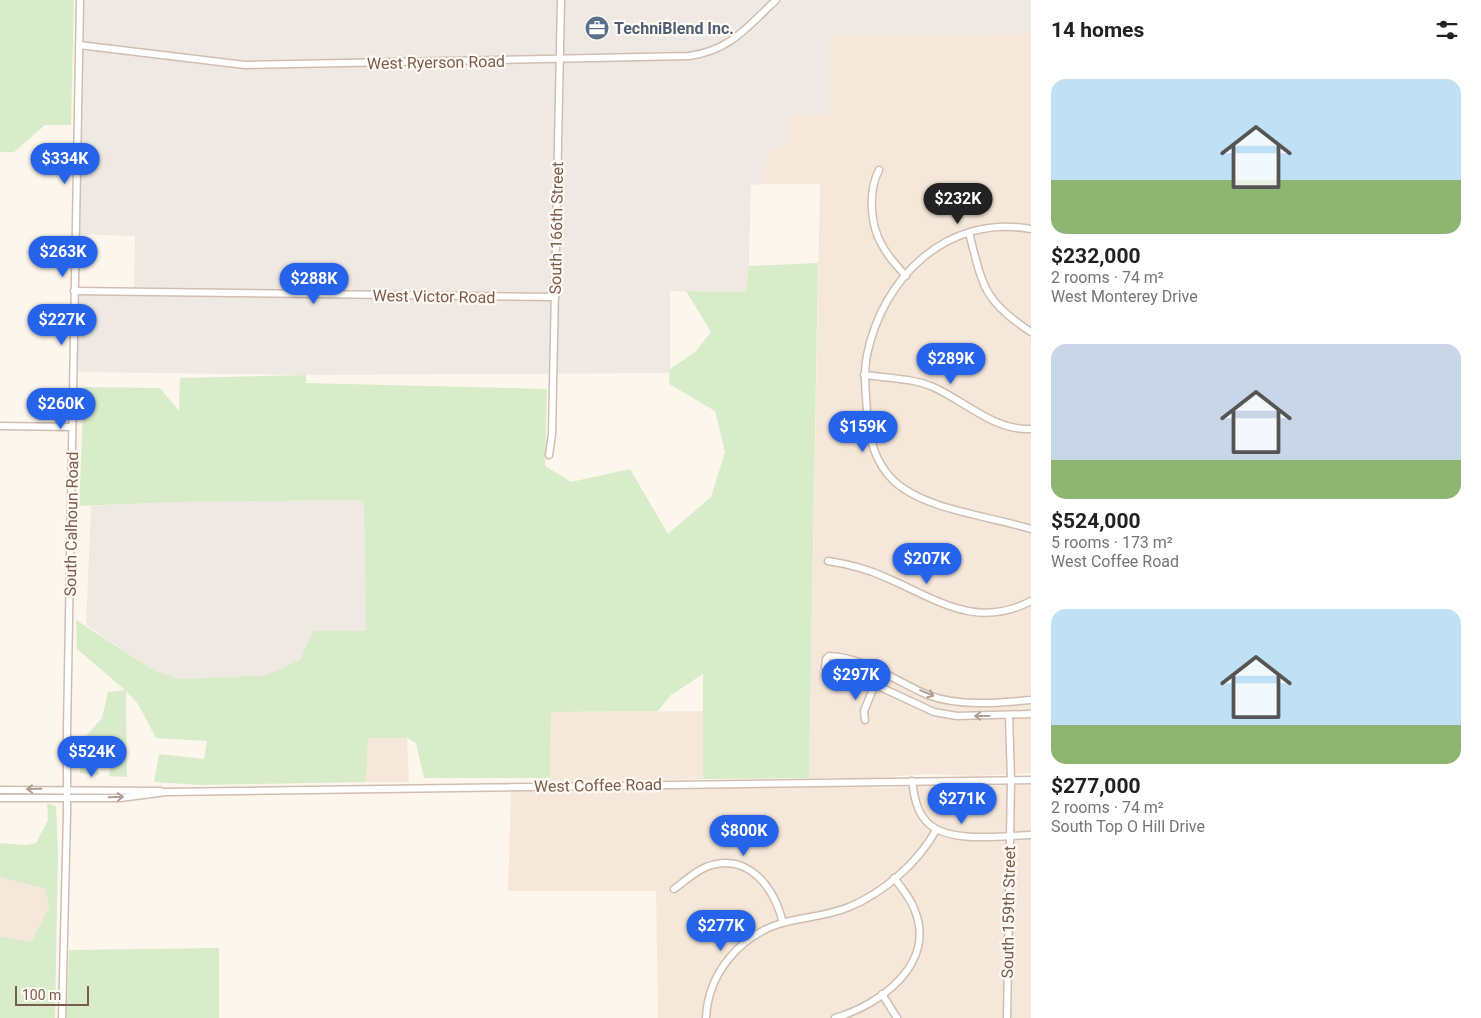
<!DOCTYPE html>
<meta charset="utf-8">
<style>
:root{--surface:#fff;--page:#f2f2f2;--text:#202124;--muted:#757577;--accent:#2563eb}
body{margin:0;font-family:Roboto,sans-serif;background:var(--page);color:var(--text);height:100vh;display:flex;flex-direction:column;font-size:19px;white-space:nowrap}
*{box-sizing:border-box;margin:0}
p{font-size:16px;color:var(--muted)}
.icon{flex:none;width:28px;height:28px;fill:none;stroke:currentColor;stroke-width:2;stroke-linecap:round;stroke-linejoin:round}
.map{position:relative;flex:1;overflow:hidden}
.details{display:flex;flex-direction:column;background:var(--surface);width:450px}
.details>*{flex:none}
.scale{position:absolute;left:15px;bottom:12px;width:74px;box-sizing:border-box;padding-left:5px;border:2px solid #7a5c4d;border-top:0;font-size:14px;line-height:18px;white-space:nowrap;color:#7a5c4d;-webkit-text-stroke:4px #fffaf3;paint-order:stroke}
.price{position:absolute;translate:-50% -42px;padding:0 11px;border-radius:18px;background:var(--accent);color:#fff;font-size:16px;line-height:32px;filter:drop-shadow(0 1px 2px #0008)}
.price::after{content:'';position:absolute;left:50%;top:30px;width:15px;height:11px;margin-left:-8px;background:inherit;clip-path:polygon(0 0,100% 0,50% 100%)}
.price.current{background:#222;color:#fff}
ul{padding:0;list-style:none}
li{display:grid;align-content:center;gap:10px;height:265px;padding:0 20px}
li span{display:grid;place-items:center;height:155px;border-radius:15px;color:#555}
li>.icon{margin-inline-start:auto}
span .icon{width:90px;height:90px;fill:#fffc;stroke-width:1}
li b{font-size:21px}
h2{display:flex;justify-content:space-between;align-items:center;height:60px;padding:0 20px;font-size:21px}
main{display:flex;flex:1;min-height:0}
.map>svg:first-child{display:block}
.residential{fill:#f5e8da}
.industrial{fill:#efe9e4}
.green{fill:#d8ecc9}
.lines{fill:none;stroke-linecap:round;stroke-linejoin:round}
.minor-casing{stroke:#d1beb0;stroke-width:9}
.minor{stroke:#fff;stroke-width:6}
.oneway{stroke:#af9d94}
.labels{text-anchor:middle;stroke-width:4.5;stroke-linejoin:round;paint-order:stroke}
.service-label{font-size:16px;font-weight:bold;fill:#4e5e75;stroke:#fffaf3;text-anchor:start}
.street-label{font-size:16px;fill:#7a5c4d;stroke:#fffaf3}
</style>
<main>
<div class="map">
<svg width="1031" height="1018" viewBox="0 0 1031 1018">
<rect width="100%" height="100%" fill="#fdf6ec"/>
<!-- residential -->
<g class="residential">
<polygon points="1031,33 1031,773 973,776 928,774 873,778 809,778 820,184 764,184 765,167 768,156 788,138 787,114 830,114 830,35"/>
<polygon points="703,711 703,779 550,782 551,712"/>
<polygon points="367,738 407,738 409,782 366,782"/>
<polygon points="954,784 988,786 1031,784 1031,1018 658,1018 656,891 508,891 511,789 843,785 885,788"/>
<polygon points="0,877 45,889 49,907 31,942 0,936"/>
</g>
<!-- industrial -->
<g class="industrial">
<polygon points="80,0 1031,0 1031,33 830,35 830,114 788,114 788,138 768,156 765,167 764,184 751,185 748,292 670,291 670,373 306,375 73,372 74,291 134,292 135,236 74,234"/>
<polygon points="365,500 366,632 313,631 300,660 266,675 181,679 155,671 86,625 91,506 179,502"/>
</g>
<!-- green -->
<g class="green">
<polygon points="0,0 74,0 71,125 45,125 14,152 0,152"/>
<polygon points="818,263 809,778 703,779 703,674 671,695 658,711 551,712 550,778 424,778 416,743 407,738 368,738 366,782 201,785 154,782 159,754 204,759 207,741 156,738 138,704 126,691 127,777 109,776 111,761 106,759 99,762 98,775 80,773 81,742 102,718 108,692 125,690 77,649 76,620 155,671 181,679 266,675 300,660 313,631 366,631 364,500 179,502 79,506 84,387 160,388 179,411 180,378 306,375 306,383 547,389 545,466 571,482 630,469 668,534 711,497 725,452 715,411 669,384 670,369 695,352 711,332 686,291 747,292 748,266"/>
<polygon points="47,803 56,806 58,852 55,1018 0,1018 0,936 31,942 49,907 45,889 0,877 0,843 26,845 36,843 48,820"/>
<polygon points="219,948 219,1018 66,1018 69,950"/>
</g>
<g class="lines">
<defs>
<g id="minor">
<path d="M79,45L245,65L689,56C731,50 747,27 776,0"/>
<path d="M879,170C868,191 870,225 882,245C888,257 897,266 906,276"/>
<path d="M1031,229C947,214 883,277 867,355C863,374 866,393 867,412C869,437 874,462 894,481C925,510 990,516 1031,529"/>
<path d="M969,233C983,286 983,301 1031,332"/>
<polyline points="74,291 555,297"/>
<path d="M864,375C887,378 912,378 933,387C965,401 994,431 1031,429"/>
<polyline points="0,426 72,427"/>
<polyline points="549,455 552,434 561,0"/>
<path d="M828,561C848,564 868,569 887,578C936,599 976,630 1031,601"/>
<path d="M1031,700C998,703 960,707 928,695C897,682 864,657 829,656L826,659L825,667L829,670L865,680L934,712L957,716L1031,714"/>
<polyline points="865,720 864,711 875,684"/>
<path d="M912,781C914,795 916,810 926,821C945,844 1003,836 1031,835"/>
<polyline points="0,790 161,791"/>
<polyline points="0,798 120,798 166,792 1031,780"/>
<path d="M674,889C684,882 694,872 706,867C748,851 774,887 783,923"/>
<polyline points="882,994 897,1018"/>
<polyline points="62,1018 67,815 67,730 80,0"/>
<path d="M706,1018C708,974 739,936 782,923C804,917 828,916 849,907C883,893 918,863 936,830"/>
<path d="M835,1018C880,1005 936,964 915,911C911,899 902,888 894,878"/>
<polyline points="1007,1018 1011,780 1009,715"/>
</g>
</defs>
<!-- minor casing -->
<use href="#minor" class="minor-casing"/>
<!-- minor -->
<use href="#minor" class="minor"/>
</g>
<!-- one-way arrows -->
<defs><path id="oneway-shaft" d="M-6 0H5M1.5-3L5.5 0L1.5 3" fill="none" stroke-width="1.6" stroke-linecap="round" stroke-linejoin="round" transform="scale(1.25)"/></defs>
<g class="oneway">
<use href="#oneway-shaft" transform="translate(927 693) rotate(23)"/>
<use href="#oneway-shaft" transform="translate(982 716) rotate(180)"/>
<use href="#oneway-shaft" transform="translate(34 789) rotate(179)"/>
<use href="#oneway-shaft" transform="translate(116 797) rotate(-2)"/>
</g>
<!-- icons -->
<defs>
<symbol id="office-disc" viewBox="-11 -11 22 22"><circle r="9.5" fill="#5c6f8a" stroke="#fffaf3"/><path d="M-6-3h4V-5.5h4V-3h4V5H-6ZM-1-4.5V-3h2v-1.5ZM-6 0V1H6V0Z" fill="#fff"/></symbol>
</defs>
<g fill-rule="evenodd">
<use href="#office-disc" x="583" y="14" width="28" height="28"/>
</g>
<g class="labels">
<!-- service labels -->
<g class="service-label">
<text x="614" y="34">TechniBlend Inc.</text>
</g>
<!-- street labels -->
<g class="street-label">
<text transform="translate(436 62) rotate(-1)" y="6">West Ryerson Road</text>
<text transform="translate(556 228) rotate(-89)" y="6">South 166th Street</text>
<text transform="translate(434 296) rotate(1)" y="6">West Victor Road</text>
<text transform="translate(71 524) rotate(-89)" y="6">South Calhoun Road</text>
<text transform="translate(598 785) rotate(-1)" y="6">West Coffee Road</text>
<text transform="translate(1008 912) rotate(-89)" y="6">South 159th Street</text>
</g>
</g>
</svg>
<div class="scale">100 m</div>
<b class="price" style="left:65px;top:185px">$334K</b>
<b class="price current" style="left:958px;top:225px">$232K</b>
<b class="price" style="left:63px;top:278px">$263K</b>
<b class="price" style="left:314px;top:305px">$288K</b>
<b class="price" style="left:62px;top:346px">$227K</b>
<b class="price" style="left:951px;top:385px">$289K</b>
<b class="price" style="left:61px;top:430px">$260K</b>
<b class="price" style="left:863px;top:453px">$159K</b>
<b class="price" style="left:927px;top:585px">$207K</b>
<b class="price" style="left:856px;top:701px">$297K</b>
<b class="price" style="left:92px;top:778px">$524K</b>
<b class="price" style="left:962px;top:825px">$271K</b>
<b class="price" style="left:744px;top:857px">$800K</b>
<b class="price" style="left:721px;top:952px">$277K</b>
</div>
<section class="details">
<h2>14 homes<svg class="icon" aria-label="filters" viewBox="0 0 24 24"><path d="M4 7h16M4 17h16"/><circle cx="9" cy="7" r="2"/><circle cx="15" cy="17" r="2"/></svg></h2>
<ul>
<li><span style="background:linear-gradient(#bfe0f5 65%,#8fb573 0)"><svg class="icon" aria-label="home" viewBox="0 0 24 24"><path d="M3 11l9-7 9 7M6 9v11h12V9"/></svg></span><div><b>$232,000</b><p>2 rooms · 74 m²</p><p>West Monterey Drive</p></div></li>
<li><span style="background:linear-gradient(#c9d6e8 75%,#8fb573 0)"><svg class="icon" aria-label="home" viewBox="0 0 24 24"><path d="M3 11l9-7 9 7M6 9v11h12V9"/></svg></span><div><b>$524,000</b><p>5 rooms · 173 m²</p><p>West Coffee Road</p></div></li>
<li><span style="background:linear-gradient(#bfe0f5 75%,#8fb573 0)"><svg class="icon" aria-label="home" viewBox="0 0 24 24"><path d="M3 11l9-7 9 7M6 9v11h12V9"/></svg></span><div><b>$277,000</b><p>2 rooms · 74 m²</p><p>South Top O Hill Drive</p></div></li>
</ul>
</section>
</main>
